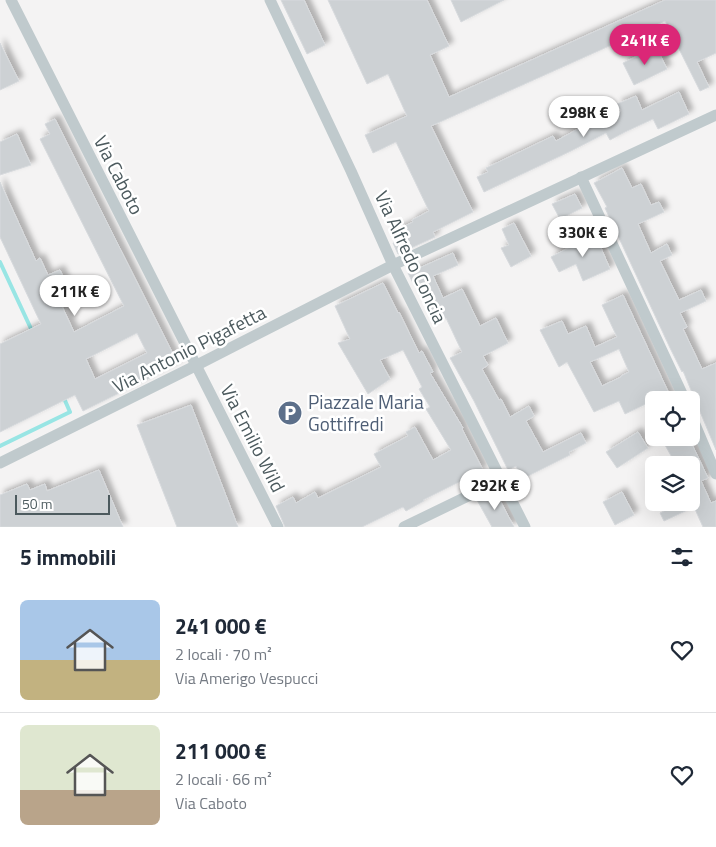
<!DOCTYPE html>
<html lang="it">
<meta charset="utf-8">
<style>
:root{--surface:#fff;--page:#f6f6f7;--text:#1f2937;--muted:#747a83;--line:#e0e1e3;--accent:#db2777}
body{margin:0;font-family:"Titillium Web",sans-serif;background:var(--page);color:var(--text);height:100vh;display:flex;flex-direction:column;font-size:19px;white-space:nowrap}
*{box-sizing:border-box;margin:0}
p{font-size:16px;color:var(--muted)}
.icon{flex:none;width:28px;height:28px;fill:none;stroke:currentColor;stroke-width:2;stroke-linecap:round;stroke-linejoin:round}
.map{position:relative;height:527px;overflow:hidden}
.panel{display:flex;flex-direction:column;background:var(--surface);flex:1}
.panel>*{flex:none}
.controls{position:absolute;left:645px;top:391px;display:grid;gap:10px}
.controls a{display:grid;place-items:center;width:55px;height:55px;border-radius:8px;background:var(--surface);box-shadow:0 5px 20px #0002;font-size:25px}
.scale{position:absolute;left:15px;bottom:12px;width:95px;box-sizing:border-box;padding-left:5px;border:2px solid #4c5a5e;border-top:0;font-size:14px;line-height:18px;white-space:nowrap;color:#4c5a5e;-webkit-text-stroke:4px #fff;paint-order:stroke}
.price{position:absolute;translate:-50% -42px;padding:0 11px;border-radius:18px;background:#fff;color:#222;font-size:16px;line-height:32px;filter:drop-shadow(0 1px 2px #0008)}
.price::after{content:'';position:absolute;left:50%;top:30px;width:15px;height:11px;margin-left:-8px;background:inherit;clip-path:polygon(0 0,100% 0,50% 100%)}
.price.selected{background:var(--accent);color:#fff}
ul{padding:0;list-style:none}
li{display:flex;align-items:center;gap:15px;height:125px;padding:0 20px}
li+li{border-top:1px solid var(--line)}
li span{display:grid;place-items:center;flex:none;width:140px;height:100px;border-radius:8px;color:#555}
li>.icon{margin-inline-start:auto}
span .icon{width:60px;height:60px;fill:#fffc;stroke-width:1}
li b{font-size:21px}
h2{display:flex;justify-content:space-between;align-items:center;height:60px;padding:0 20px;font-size:21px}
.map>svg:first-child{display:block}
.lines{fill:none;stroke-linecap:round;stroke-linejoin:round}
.stream{stroke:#98e5e4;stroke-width:4}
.building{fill:#cdd1d4;stroke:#d7dadd;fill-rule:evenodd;filter:url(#shadow)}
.street{stroke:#c0cacd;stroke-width:11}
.labels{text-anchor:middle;stroke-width:5;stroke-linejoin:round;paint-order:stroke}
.street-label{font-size:19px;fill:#4c5a5e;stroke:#fff}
.service-label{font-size:19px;fill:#4e5e75;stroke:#fff;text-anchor:start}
</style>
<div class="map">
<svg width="716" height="527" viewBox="0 0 716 527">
<defs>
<filter id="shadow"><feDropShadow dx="4.5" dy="-4.5" stdDeviation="2.5" flood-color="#0004"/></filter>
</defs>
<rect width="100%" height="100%" fill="#f4f3f3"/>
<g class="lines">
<!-- stream -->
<g class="stream">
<polyline points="0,262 33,333"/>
<polyline points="0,446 70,412 63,396"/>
</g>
</g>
<!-- building -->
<g class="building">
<polygon points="281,0 304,0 325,45 307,54"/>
<polygon points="328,0 427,0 449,46 430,55 449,97 665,0 716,0 716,53 697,62 709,87 700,91 665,21 431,126 473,212 433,232 435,237 398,254 393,243 401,240 396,230 413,222 412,220 429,211 396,142 373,153 365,135 407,116 388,74 367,84"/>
<polygon points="451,0 504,0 461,22"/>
<polygon points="0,43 19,81 0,90"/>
<polygon points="656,47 667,69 634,85 623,63"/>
<polygon points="679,92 689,114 658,129 653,119 625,132 610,140 606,133 571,151 484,192 477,177 488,172 486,168 553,136 556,141 594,120 597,124 621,111 617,104 636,96 642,110"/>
<path d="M55,119L178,364L83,411L75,395L0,432V344L41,324L0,237V182L36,261L40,258L48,275L60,270L73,298L61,304L74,332L124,306L40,139L50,134L45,124ZM137,333L147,353L95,379L86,359Z"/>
<polygon points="17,134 31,165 0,175 0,142"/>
<polygon points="622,168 632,188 641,184 651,205 659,202 664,212 638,224 651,253 667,244 672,255 660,261 679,300 701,290 706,301 680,313 687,327 683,329 702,369 716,363 716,450 683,371 682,372 670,348 605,208 607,207 594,183"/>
<polygon points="575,194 582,208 560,219 552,204"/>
<polygon points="514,223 531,256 511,267 501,248 509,245 502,229"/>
<polygon points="595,234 610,269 583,281 576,264 559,272 551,257 574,245 574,244"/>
<polygon points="453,253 458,265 433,276 443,298 462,289 480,326 496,318 508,343 483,356 488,365 482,369 499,400 501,399 510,417 529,406 534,416 526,421 543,452 581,433 586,443 569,452 570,455 522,479 516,466 508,470 474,401 450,358 462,352 446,318 435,323 418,285 415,287 408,273"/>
<polygon points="383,283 398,313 399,312 419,353 422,351 433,372 430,373 463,428 462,429 483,470 423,500 424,501 406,511 403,507 362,527 285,527 276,506 293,497 296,503 315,492 318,498 381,467 374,454 408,436 406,432 415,427 433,460 451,450 426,409 430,407 419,389 422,387 403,350 380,360 390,379 368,394 338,343 350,339 335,306"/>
<path d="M623,295L672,400H654L625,414L619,401L594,412L567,362L559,367L540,330L562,321L568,334L586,326L595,347L617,337L602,305ZM619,349L629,372L621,376V377L602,386L590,362Z"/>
<polygon points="191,405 238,527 177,527 137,425"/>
<polygon points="638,432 648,448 617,468 606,452"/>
<polygon points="661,438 689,438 708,478 701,481 711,503 716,501 716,527 703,527 694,507 664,521 660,513 682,502 691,502 691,465 687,465 683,456 674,461"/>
<polygon points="99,470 123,527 0,527 0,495 27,484 30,490 45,484 47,491"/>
<polygon points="495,491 514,527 492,527 477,500"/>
<polygon points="622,492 634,515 615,525 603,502"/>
</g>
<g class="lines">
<!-- street -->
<g class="street">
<polyline points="11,0 278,527"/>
<polyline points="270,0 351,171 393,265 525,527"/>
<polyline points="581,177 685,400"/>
<polyline points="691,415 716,474"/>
<polyline points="0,463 197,365 393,265 716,115"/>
<polyline points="404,527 501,480"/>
</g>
</g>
<!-- icons -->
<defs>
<symbol id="parking-disc" viewBox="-11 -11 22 22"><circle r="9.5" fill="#5c6f8a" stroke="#fff"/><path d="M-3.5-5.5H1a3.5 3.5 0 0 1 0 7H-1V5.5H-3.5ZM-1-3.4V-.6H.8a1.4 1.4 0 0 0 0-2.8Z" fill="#fff"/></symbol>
</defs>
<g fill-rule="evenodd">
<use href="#parking-disc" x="276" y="399" width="28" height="28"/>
</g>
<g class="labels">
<!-- street labels -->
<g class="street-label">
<text transform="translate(119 175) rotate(63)" y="7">Via Caboto</text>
<text transform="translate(411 257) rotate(65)" y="7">Via Alfredo Concia</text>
<text transform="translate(189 349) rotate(-27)" y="7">Via Antonio Pigafetta</text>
<text transform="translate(253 438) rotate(63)" y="7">Via Emilio Wild</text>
</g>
<!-- service labels -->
<g class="service-label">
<text x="308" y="409">Piazzale Maria<tspan x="308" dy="22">Gottifredi</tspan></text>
</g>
</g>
</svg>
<div class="controls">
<a><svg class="icon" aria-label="locate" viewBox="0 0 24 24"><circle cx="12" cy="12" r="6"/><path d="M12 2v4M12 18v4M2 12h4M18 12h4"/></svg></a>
<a><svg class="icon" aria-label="layers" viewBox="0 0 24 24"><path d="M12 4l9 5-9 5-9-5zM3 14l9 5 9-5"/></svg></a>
</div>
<div class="scale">50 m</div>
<b class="price selected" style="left:645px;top:66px">241K €</b>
<b class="price" style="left:584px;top:138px">298K €</b>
<b class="price" style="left:583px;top:258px">330K €</b>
<b class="price" style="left:75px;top:317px">211K €</b>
<b class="price" style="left:495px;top:511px">292K €</b>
</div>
<section class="panel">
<h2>5 immobili<svg class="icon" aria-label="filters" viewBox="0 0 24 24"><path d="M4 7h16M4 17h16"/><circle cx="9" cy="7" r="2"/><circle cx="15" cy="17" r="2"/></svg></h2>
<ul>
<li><span style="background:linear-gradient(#a9c7e8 60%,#c2b280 0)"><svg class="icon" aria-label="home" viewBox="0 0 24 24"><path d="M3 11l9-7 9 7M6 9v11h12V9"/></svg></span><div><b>241 000 €</b><p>2 locali · 70 m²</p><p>Via Amerigo Vespucci</p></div><svg class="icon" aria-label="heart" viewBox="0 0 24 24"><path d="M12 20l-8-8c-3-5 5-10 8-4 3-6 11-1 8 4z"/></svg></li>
<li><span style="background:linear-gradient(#dfe7d0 65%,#b9a48a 0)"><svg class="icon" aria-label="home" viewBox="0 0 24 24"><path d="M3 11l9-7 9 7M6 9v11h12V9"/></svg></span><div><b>211 000 €</b><p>2 locali · 66 m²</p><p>Via Caboto</p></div><svg class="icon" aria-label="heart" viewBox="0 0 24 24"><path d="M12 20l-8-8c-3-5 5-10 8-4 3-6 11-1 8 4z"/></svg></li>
</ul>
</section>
